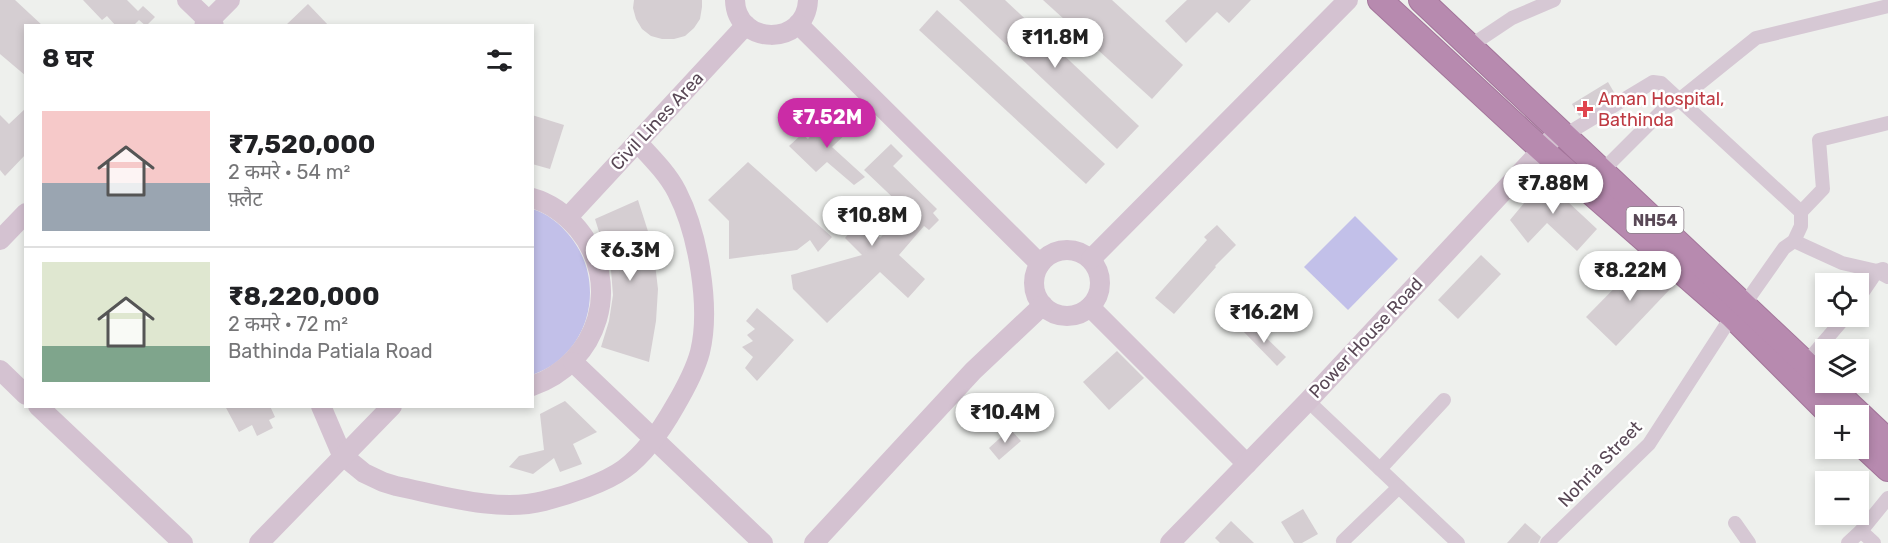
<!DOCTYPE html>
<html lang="hi">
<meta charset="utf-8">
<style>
:root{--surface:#fff;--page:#f6f6f6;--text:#202124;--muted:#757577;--line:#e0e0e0;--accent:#cb2ca6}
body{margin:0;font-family:Rubik,"Noto Sans Devanagari",sans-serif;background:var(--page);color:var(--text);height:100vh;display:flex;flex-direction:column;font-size:22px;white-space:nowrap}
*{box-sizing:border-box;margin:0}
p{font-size:20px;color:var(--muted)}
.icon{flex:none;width:33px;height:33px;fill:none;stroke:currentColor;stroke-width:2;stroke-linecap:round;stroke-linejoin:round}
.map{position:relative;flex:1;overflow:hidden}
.sheet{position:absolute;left:24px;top:24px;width:510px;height:384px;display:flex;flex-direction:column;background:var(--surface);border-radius:0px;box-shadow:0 3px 9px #0003}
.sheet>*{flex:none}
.fabs{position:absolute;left:1815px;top:273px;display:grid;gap:12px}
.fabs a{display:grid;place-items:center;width:54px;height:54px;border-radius:0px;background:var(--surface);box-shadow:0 3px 9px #0003;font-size:30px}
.price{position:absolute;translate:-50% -51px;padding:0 14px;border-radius:21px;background:#fff;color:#222;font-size:20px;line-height:39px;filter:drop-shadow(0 2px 3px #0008)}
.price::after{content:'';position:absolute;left:50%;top:36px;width:18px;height:14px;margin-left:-9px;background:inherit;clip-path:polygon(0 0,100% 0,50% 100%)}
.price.current{background:var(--accent);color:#fff}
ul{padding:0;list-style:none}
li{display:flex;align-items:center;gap:18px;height:150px;padding:0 18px}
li+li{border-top:2px solid var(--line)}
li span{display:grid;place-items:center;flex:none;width:168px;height:120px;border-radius:0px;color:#555}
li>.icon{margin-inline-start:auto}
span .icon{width:72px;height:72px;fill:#fffc;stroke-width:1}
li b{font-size:26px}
h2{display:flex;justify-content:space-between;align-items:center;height:72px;padding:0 18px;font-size:26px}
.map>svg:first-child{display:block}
.green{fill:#c2c0e9}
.building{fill:#d5ced2}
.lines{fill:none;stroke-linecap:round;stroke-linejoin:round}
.highway-casing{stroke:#a3759a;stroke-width:26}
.street{stroke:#d6c8d4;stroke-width:14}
.secondary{stroke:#d4c2d1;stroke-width:20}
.highway{stroke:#b78aaf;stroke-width:24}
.health-dot{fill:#e0444e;stroke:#fff;stroke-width:2}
.labels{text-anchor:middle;stroke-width:5;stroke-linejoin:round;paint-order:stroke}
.shield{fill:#fff;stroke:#8b7f89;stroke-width:1.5}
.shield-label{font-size:16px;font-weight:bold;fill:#594856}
.health-label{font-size:18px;fill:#be3a42;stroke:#fff;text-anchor:start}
.street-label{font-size:18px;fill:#594856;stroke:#fff}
</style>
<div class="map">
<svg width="1888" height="543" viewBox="0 0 1888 543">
<rect width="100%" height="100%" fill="#eef0ed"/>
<!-- green -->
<g class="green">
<path d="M532,209C547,213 560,224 569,235C608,281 591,355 532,375Z"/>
<polygon points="1355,216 1398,259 1348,310 1304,267"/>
</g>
<!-- building -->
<g class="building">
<polygon points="0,0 15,0 43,26 26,26 26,76 0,54"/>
<polygon points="83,0 127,0 138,11 143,6 155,17 146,26 139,20 133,26 116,26 107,16 102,20"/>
<polygon points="634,0 702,0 702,7 700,19 694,28 685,36 674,39 662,39 651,36 642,29 636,19 633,8"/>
<polygon points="959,0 1005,0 1139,126 1117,149"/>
<polygon points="1043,0 1112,0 1183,65 1152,99"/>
<polygon points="1187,0 1251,0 1229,23 1217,12 1186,43 1165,21"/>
<polygon points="308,4 329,26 285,26"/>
<polygon points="937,10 1105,164 1086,184 919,30"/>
<polygon points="1608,82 1615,94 1579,116 1572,104"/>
<polygon points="26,108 26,154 5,176 0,170 0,115 9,124"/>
<polygon points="830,112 851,129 832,147 865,177 854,185 827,162 816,172 789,146 802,134 808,139"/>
<polygon points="532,115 564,125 550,169 532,164"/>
<polygon points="891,144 903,156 893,166 937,209 933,213 939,220 929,230 924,226 899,255 925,279 908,298 880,272 827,323 793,289 791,275 862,255 845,238 860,220 880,238 906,210 864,170"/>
<polygon points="748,162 832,237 818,252 810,240 797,250 729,259 729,221 708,200"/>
<polygon points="1548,174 1573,195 1567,201 1597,229 1577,251 1547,223 1528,243 1510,220"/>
<polygon points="638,200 653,247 658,289 656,321 649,362 601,347 609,321 613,295 611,270 595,219"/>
<polygon points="1217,225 1236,245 1215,266 1216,267 1174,314 1155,298 1207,240 1204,237"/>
<polygon points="1481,255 1501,274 1458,319 1438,300"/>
<polygon points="1644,258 1673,286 1616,346 1586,317"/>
<polygon points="757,308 794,340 757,381 745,368 753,357 742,347 753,341 747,335 755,329 746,321"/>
<polygon points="1249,321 1286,357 1277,366 1241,329"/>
<polygon points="1117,351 1144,378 1109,410 1083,382"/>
<polygon points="565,401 597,432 573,444 582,464 560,472 554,458 533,474 509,467 519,456 544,450 540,414"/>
<polygon points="225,406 270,406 275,417 269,420 273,428 257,436 252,425 239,432"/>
<polygon points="1010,429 1021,441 999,460 989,448"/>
<polygon points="1303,509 1318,534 1302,543 1294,543 1281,522"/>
<polygon points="1231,521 1254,543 1220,543 1215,538"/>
<polygon points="1525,523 1541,537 1538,543 1507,543"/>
</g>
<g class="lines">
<defs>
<g id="highway">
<polyline points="1380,0 1541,149 1732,316 1832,416"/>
<polyline points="1421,0 1888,441"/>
<polyline points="1858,441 1888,469"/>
</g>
</defs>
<!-- highway casing -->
<use href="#highway" class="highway-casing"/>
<!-- street -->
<g class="street">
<polyline points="1470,46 1512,18 1554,0"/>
<polyline points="1565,135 1653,82 1661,83 1801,212"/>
<polyline points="1603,170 1664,109 1679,100 1756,38 1888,6"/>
<polyline points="1794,241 1842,263 1877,271 1888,277"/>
<polyline points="1858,299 1877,271 1883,269"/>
<polyline points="1746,308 1751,295 1784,248 1794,241 1801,226 1801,212 1823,189 1819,140 1888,123"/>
<polyline points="1805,364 1846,316"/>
<polyline points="1308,401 1458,543"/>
<polyline points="1380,469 1444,400"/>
<polyline points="1735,523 1749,543"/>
<polyline points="1861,531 1874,543"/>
<polyline points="1344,543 1343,541 1399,487"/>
<polyline points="1547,543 1649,444 1732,316"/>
<polyline points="1848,543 1861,531 1888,498"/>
</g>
<!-- secondary -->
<g class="secondary">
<polyline points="187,0 214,26"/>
<path d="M735,0C736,46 806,47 808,0"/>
<polyline points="798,24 1040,264"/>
<polyline points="204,26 230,0"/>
<path d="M532,198C550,203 566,215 578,229C623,283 599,363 532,386"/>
<polyline points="568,217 746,25"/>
<polyline points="0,240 26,213"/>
<circle cx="1067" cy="283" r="33"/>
<polyline points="1091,259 1348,0"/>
<polyline points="1090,307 1247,464"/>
<polyline points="573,362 763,543"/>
<polyline points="0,370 26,395"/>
<polyline points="38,406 183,543"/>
<path d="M321,406L342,455L364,473L383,482L396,486C441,495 498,513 544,501C568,495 605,483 624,469C646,453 662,429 675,406C685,389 695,371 700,352C711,307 698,233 677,192C668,174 651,157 637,142"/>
<polyline points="259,543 392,406"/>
<polyline points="814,543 973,371 1043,305"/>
<polyline points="1170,543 1308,401 1552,139"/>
</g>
<!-- highway -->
<use href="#highway" class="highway"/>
</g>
<!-- markers -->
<path class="health-dot" d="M1582 100h6v6h6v6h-6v6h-6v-6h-6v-6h6z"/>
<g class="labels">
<!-- shield labels -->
<rect class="shield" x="1626.5" y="207" width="57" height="26" rx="4.5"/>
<g class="shield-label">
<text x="1655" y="226">NH54</text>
</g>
<!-- health labels -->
<g class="health-label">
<text x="1598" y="105">Aman Hospital,<tspan x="1598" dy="21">Bathinda</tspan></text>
</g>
<!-- street labels -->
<g class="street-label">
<text transform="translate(657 121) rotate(-47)" y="6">Civil Lines Area</text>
<text transform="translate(1366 338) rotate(-47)" y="6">Power House Road</text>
<text transform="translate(1600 464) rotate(-46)" y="6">Nohria Street</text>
</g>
</g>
</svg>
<div class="fabs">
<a><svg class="icon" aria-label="locate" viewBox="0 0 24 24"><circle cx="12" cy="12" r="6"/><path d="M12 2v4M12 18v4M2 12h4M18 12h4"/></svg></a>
<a><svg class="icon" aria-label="layers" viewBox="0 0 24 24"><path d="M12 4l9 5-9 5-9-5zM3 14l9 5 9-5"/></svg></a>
<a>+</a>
<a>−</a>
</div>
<b class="price" style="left:1055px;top:69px">₹11.8M</b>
<b class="price current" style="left:827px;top:149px">₹7.52M</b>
<b class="price" style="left:1553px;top:215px">₹7.88M</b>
<b class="price" style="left:872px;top:247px">₹10.8M</b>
<b class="price" style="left:630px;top:282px">₹6.3M</b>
<b class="price" style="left:1630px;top:302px">₹8.22M</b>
<b class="price" style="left:1264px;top:344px">₹16.2M</b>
<b class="price" style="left:1005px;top:444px">₹10.4M</b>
<section class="sheet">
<h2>8 घर<svg class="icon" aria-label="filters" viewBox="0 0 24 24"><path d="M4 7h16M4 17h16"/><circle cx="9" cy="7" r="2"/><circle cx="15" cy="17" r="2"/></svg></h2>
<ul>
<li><span style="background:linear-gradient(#f6c9c9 60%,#9aa5b1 0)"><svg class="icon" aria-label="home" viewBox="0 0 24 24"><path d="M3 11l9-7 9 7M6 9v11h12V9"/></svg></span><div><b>₹7,520,000</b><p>2 कमरे · 54 m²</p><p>फ़्लैट</p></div></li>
<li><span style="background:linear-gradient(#dfe7d0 70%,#7fa58c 0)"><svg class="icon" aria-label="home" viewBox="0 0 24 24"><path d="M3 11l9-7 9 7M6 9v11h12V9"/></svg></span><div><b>₹8,220,000</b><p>2 कमरे · 72 m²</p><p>Bathinda Patiala Road</p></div></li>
</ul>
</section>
</div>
